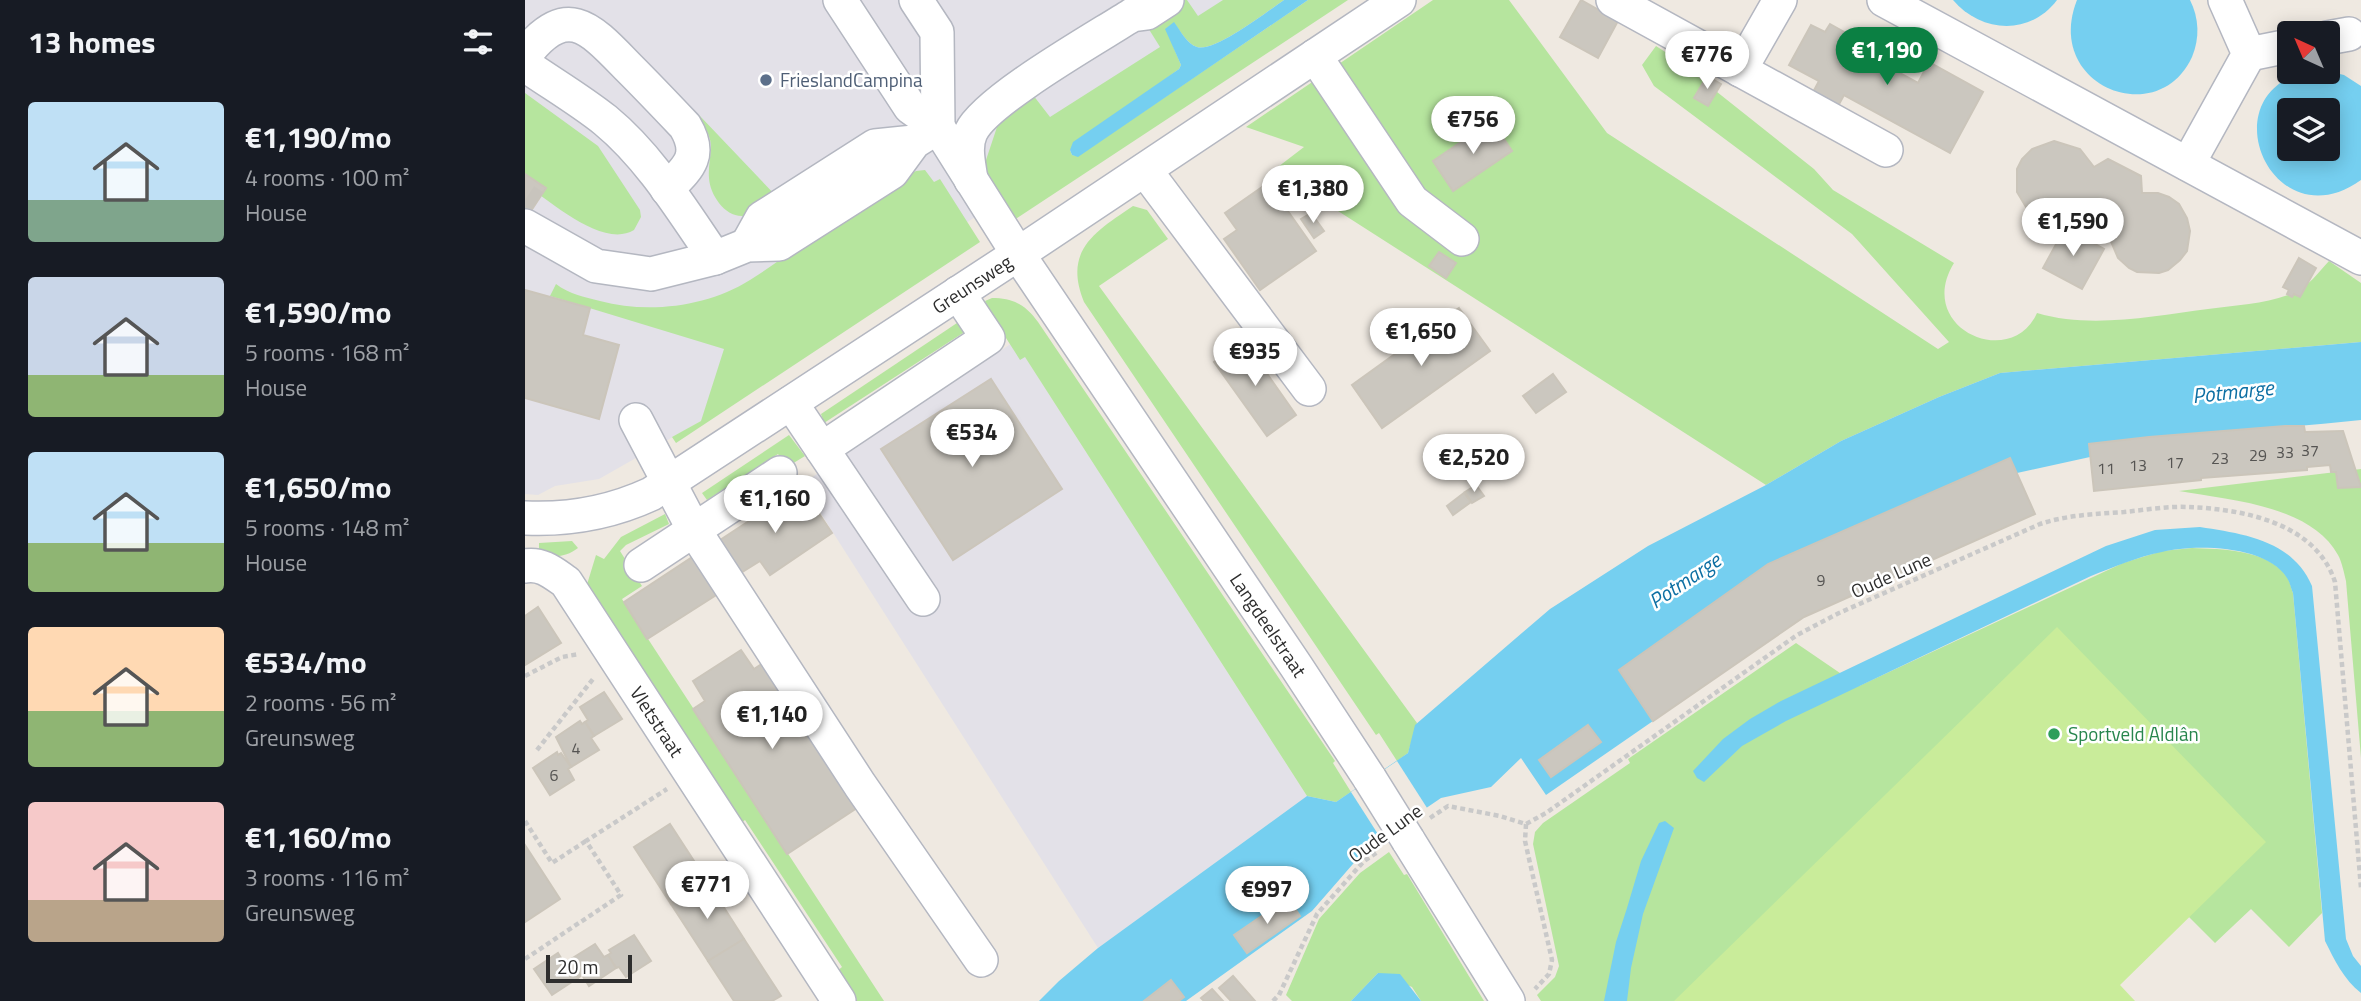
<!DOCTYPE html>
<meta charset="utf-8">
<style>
:root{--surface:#171b24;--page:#242831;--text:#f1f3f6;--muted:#9ea1a6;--accent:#0b8043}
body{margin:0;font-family:"Titillium Web",sans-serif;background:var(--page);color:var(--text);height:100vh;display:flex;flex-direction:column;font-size:26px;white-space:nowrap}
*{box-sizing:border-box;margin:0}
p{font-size:23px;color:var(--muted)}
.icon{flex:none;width:38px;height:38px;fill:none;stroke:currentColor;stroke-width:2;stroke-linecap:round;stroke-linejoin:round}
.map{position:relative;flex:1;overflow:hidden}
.side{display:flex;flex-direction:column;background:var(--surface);width:525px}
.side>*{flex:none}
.needle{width:46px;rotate:316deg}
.tools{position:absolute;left:1752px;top:21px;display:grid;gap:14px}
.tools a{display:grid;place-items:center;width:63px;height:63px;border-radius:7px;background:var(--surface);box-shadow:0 4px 18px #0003;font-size:35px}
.scale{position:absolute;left:21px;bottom:18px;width:86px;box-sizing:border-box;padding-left:7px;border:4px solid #2e2e2e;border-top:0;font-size:19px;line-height:24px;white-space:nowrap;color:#2e2e2e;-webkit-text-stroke:5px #fff;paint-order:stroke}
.price{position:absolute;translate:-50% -60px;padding:0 16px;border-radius:24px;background:#fff;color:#222;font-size:23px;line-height:46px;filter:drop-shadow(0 2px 4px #0008)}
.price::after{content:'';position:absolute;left:50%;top:42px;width:21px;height:16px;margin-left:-10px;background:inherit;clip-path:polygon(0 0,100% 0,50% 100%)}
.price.on{background:var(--accent);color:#fff}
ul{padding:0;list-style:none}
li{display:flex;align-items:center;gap:21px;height:175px;padding:0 28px}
li span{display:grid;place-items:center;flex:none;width:196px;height:140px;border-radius:7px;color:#555}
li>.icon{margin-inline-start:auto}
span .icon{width:84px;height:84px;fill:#fffc;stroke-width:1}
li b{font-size:30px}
h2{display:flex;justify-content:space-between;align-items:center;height:84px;padding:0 28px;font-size:30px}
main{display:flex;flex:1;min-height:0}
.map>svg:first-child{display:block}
.industrial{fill:#e3e1e8}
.green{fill:#b6e59e}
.pitch{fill:#c9ec9a}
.water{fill:#75cff0;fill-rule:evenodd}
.pier{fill:#efe9e1}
.building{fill:#cbc7bf;stroke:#cbc5ba;stroke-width:2}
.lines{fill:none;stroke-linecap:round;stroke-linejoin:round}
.minor-tunnel{stroke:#c8c4bd;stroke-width:33;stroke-dasharray:33 17;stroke-linecap:butt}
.minor-casing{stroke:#b4b7c1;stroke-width:36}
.path{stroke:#c9c9c9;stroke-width:4.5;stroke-dasharray:5 3.5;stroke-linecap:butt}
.minor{stroke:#fff;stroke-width:33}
.minor-bridge-casing{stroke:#b4b7c1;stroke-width:36;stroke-linecap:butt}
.minor-bridge{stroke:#fff;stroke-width:33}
.service-dot{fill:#5c6f8a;stroke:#fff;stroke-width:2.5}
.leisure-dot{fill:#2e9e5b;stroke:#fff;stroke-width:2.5}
.labels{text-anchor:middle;stroke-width:5;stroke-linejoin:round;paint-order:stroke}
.number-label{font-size:16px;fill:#555452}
.service-label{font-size:19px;fill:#4e5e75;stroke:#fff;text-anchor:start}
.street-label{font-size:19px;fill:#2e2e2e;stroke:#fff}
.leisure-label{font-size:19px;fill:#27864d;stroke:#fff;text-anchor:start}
.water-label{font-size:21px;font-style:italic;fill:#0d6fa3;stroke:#fff}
</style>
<main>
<section class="side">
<h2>13 homes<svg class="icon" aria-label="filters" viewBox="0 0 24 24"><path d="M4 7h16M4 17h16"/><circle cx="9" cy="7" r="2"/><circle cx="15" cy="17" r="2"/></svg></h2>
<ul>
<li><span style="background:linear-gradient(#bfe0f5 70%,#7fa58c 0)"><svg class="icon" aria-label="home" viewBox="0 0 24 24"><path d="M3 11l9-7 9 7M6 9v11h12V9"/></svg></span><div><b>€1,190/mo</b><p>4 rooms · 100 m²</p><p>House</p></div></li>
<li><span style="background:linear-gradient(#c9d6e8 70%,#8fb573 0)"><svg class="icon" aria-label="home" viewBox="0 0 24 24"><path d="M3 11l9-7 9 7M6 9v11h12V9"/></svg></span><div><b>€1,590/mo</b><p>5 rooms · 168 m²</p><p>House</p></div></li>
<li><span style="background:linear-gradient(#bfe0f5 65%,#8fb573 0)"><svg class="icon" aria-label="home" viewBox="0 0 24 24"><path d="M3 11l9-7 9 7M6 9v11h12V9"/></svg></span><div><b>€1,650/mo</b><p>5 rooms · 148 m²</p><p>House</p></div></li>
<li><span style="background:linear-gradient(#ffd9b3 60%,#8fb573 0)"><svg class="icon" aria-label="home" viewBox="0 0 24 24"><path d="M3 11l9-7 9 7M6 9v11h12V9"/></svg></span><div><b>€534/mo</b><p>2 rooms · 56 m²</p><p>Greunsweg</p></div></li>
<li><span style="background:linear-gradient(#f6c9c9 70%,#b9a48a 0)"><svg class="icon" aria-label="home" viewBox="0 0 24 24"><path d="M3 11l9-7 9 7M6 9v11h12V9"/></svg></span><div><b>€1,160/mo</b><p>3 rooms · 116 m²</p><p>Greunsweg</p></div></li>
</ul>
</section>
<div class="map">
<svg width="1836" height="1001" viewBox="0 0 1836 1001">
<rect width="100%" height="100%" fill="#efe9e1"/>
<!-- industrial -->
<g class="industrial">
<polygon points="0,0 759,0 648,46 546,153 405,247 176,421 74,479 30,486 13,495 0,494"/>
<polygon points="490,341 782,796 573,948 277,484"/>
</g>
<!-- green -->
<g class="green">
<path d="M656,0H662L673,16L698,0H759C743,11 689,53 672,47C662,44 655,30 649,23L648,46L656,65L654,69L545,150L547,155L553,156L783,0H823L489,220L460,170L461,160L475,118L508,95L525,117L635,47L620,23Z"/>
<path d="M908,0H984L1082,133L1413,349L1424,342L1327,234L1129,86L1117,65L1131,46L1148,57L1289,169L1308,190L1429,263C1389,328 1486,371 1512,313C1566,329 1628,316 1683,309C1712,305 1742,304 1768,293C1784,286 1793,273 1804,261L1836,283V342L1475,373L1414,397L1316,441L1241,485L749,170L779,147L721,127Z"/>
<path d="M0,93L73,146L115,210L116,217L109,230C78,249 25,201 0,184Z"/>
<path d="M174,115L252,197C243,203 230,215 218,216C200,217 185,195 184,178C183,167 186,156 186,145C185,133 177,124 174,115Z"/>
<path d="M400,170L409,182L415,179L455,242L151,443L147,437L176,421L199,349L25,296L31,284C44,294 59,297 75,301C123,314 182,307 225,280C248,266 269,249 291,234C324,212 358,192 391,171Z"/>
<path d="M608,206L622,210L643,239L574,286L892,723L883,753L872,761L854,733L851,735L559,302C538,250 570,232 608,206Z"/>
<path d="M467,298C488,298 501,305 513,322L810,761L808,763L826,792L811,802L782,796L500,357L495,360L465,313L460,301Z"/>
<polygon points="432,323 441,331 299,423 296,414"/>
<polygon points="264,435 280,456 262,467 253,454 182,500 177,493"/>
<path d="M1836,469V758L1821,581C1819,573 1817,562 1813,555C1786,505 1704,500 1654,491Z"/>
<polygon points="140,514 144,524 101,545 95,551 117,586 97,599 359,1001 328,1001 311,972 317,967 220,820 216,823 60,591 71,555 79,559 96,537"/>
<path d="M47,541L53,548C40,558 29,557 14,554V543Z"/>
<path d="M1667,548C1696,549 1743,549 1762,577C1765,581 1766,588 1768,593L1797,913L1764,947L1726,909L1690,943L1658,911L1166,1001H1016L1012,995L1030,977L1034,966L1008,844L1010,832L1018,823L1105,763L1103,759L1271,643L1334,686L1598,563L1637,551Z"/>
<polygon points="864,852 879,875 882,874 959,1001 896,1001 887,987 853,973 826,1001 767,1001 761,995 794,919 835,873"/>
</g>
<!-- pitch -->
<polygon class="pitch" points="1532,627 1741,842 1595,985 1610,1001 1149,1001"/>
<!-- water -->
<g class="water">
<path d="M759,0H783L553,157L547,155L545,150L548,142L654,69L656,65L640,29L649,22C655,30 662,44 672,47C689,53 743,11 759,0Z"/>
<path d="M1428,0H1532C1505,36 1456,33 1428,0Z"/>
<path d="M1552,0H1665C1674,18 1675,38 1667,57C1633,131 1518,86 1552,0Z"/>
<path d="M1802,71L1819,75L1836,86V180C1750,242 1685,101 1776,73C1784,70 1795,72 1802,71ZM1764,110H1802V149H1764Z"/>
<path d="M1836,342V420C1746,430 1655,433 1564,444L1565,457L1492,473L1485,458L1243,564L1095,671L1128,721L1021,795L996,758L966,787L916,798L841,849L787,911L661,1001H514L534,981L573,948L782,796L811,802L883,753L890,725L1025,609L1123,546L1241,485L1316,441L1414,397L1475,373Z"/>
<path d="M1675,527C1719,534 1767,540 1787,586L1821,939L1828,956L1836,966V993C1819,980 1809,959 1800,941L1768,593C1766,589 1765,582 1762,578C1742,545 1669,544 1637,552C1612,557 1589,567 1566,576L1261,721L1217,746L1179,782L1172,778L1168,771L1198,739L1225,719L1256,701L1581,546L1630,530Z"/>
<polygon points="1140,821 1149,828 1118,914 1106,968 1102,1001 1079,1001 1091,942 1102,908 1116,861 1134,823"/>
<polygon points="853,973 875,974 896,1001 826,1001"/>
</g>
<!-- pier -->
<polygon class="pier" points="872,761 904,811 858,842 826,792"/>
<!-- building -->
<g class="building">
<polygon points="1056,0 1093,21 1073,58 1035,37"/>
<polygon points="1305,24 1339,43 1334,51 1393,83 1404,62 1458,92 1425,153 1319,95 1312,108 1287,94 1294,81 1264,65 1286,25 1300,32"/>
<polygon points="1182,76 1196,84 1183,106 1169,98"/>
<polygon points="967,121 987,151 928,191 908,161"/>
<polygon points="1529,141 1555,149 1569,167 1583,159 1616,176 1617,193 1633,193 1644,197 1654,204 1662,218 1665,231 1662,251 1655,260 1643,270 1634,273 1612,272 1604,268 1593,258 1585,239 1547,218 1527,221 1517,219 1504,212 1492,192 1492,169 1497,159 1507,149"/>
<polygon points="0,174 21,188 0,220"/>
<polygon points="743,183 791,251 735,290 699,239 712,230 700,213"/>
<polygon points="786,213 799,231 789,238 776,219"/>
<polygon points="1540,228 1579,249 1557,289 1518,268"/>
<polygon points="914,252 931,263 921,278 904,266"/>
<polygon points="1774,258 1791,268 1775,297 1769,294 1767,297 1762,294 1764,290 1758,287"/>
<polygon points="0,290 65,308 58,335 94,345 74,419 0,398"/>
<polygon points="934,308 965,351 857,428 827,385"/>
<polygon points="719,341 771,415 742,436 689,362"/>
<polygon points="1028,374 1041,392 1011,413 998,396"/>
<polygon points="466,379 537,489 428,560 356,449"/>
<polygon points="1760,426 1779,426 1780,432 1818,431 1836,487 1813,488 1811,472 1806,472 1805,465 1782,467 1782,470 1676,478 1676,480 1569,491 1564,444 1624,437"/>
<polygon points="1485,458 1510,514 1279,617 1128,721 1094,670 1243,564"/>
<polygon points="951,485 959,496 947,503 940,492"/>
<polygon points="276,487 307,533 245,575 235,561 211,576 189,544"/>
<polygon points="939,493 946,502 928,515 922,506"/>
<polygon points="172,554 196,592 122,639 99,602"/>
<polygon points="13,607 36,643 0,665 0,616"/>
<polygon points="216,650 229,669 241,661 335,806 262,854 168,709 180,701 168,681"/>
<polygon points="79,692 97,719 69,736 60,722 63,720 55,707"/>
<polygon points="55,721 57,724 60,722 69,736 66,738 74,750 46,767 31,737"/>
<polygon points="1063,725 1076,742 1026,777 1014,760"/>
<polygon points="32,752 33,755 36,753 46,767 43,769 49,780 25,795 8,768"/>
<polygon points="145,824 182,881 146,904 109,847"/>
<polygon points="0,845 35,899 0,922"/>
<polygon points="182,881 219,939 183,961 146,904"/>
<polygon points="763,898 775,916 722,953 709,935"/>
<polygon points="109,935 126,961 101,977 94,967 91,968 83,955 86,953 84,950"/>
<polygon points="219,939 256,996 247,1001 209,1001 183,961"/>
<polygon points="70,944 79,957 83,955 91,968 64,986 57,975 53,978 45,964 48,962 46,959"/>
<polygon points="33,953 41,966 45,964 53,978 27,995 9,969"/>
<polygon points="708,976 730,1001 706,1001 694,988"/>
<polygon points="646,980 659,997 654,1001 619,1001"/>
<polygon points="687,989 698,1001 679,1001 676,998"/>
</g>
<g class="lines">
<!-- minor-tunnel -->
<polyline class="minor-tunnel" points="0,200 9,206"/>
<defs>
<g id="minor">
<path id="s1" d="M315,0L385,107L413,127L493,254L771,666L845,779"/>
<polyline points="391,0 412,32 413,127"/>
<polyline points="1088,0 1361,150"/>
<polyline points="1359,0 1836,258"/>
<polyline points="1802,38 1824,34"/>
<polyline points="1724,54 1764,46"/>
<path d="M0,55C42,0 66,29 104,68C123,87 142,107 160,126C178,156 163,168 142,189"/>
<polyline points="790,56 887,201 937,239"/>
<path d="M0,65C26,83 55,100 80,120C125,157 157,210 190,258L222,245L254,244L367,172L389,142L413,127"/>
<polyline points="1215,70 1255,0"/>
<polyline points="1663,164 1724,54 1700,0"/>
<polyline points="620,170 784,389"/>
<path d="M446,180C444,164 439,147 446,132C461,100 573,37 607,15L622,13L642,0"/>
<polyline points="0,226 71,266 126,274 190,258"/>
<polyline points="222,245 237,218 350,146 389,142"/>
<polyline points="266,403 398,599"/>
<polyline points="111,420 169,530 335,785 456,960"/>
<polyline points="297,449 463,338 433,293"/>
<path id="s2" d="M0,518C43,520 87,512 126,494L493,254L874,0"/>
<polyline points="116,565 255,473"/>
<path id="s3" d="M0,566C17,563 28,573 41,582L314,1001"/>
<polyline points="883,840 983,1001"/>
</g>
</defs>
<!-- minor casing -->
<use href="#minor" class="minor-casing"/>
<!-- path -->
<g class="path">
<polyline points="0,676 37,657 54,654"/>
<polyline points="12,750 68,679"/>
<path d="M905,818L923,806L975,816L1001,824L1021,813L1272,635L1314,613L1515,524C1542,515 1570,514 1599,512C1620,510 1642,506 1663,507C1718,509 1791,523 1810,582L1836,888"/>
<polyline points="0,821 27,863 61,841"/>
<polyline points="1001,824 1000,841 1027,960 1024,974 1010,989"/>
<polyline points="0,959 96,895 61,841 142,789"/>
<polyline points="748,1001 754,995 792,914 839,861 854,851"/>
</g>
<!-- minor -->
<use href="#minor" class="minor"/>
<defs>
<polyline id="minor-bridge" points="845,779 883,840"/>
</defs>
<!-- minor-bridge casing -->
<use href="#minor-bridge" class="minor-bridge-casing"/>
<!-- minor-bridge -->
<use href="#minor-bridge" class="minor-bridge"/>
</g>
<!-- markers -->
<circle class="service-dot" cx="241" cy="80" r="7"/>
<circle class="leisure-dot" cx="1529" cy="734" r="7"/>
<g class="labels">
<!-- number labels -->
<g class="number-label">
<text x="1785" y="456">37</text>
<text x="1760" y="458">33</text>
<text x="1733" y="461">29</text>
<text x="1695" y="464">23</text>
<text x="1650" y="468">17</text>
<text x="1613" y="471">13</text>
<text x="1581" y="474">11</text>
<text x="1296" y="586">9</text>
<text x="51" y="754">4</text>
<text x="29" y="781">6</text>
</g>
<!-- service labels -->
<g class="service-label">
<text x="255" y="87">FrieslandCampina</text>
</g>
<!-- street labels -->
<g class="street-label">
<text dy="7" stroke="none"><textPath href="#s2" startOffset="513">Greunsweg</textPath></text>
<text transform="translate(1366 575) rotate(-24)" y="7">Oude Lune</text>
<text dy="7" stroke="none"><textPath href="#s1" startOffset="760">Langdeelstraat</textPath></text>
<text dy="7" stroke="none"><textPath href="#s3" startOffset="212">Vletstraat</textPath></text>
<text transform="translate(860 833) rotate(-36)" y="7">Oude Lune</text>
</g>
<!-- leisure labels -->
<g class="leisure-label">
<text x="1543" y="741">Sportveld Aldlân</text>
</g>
<!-- water labels -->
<g class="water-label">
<text transform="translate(1708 392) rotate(-6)" y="7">Potmarge</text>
<text transform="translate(1160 581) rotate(-34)" y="7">Potmarge</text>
</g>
</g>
</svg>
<div class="tools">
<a><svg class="needle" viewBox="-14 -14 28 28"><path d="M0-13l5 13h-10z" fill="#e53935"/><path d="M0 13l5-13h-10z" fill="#9ea1a6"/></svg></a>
<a><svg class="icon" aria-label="layers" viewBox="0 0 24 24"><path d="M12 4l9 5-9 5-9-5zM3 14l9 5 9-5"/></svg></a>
</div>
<div class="scale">20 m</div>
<b class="price on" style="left:1362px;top:87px">€1,190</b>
<b class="price" style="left:1182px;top:91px">€776</b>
<b class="price" style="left:948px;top:156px">€756</b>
<b class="price" style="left:788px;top:225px">€1,380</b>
<b class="price" style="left:1548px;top:258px">€1,590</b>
<b class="price" style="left:896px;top:368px">€1,650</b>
<b class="price" style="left:730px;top:388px">€935</b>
<b class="price" style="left:447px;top:469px">€534</b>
<b class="price" style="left:949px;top:494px">€2,520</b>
<b class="price" style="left:250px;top:535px">€1,160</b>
<b class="price" style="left:247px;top:751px">€1,140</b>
<b class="price" style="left:182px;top:921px">€771</b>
<b class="price" style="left:742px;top:926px">€997</b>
</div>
</main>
